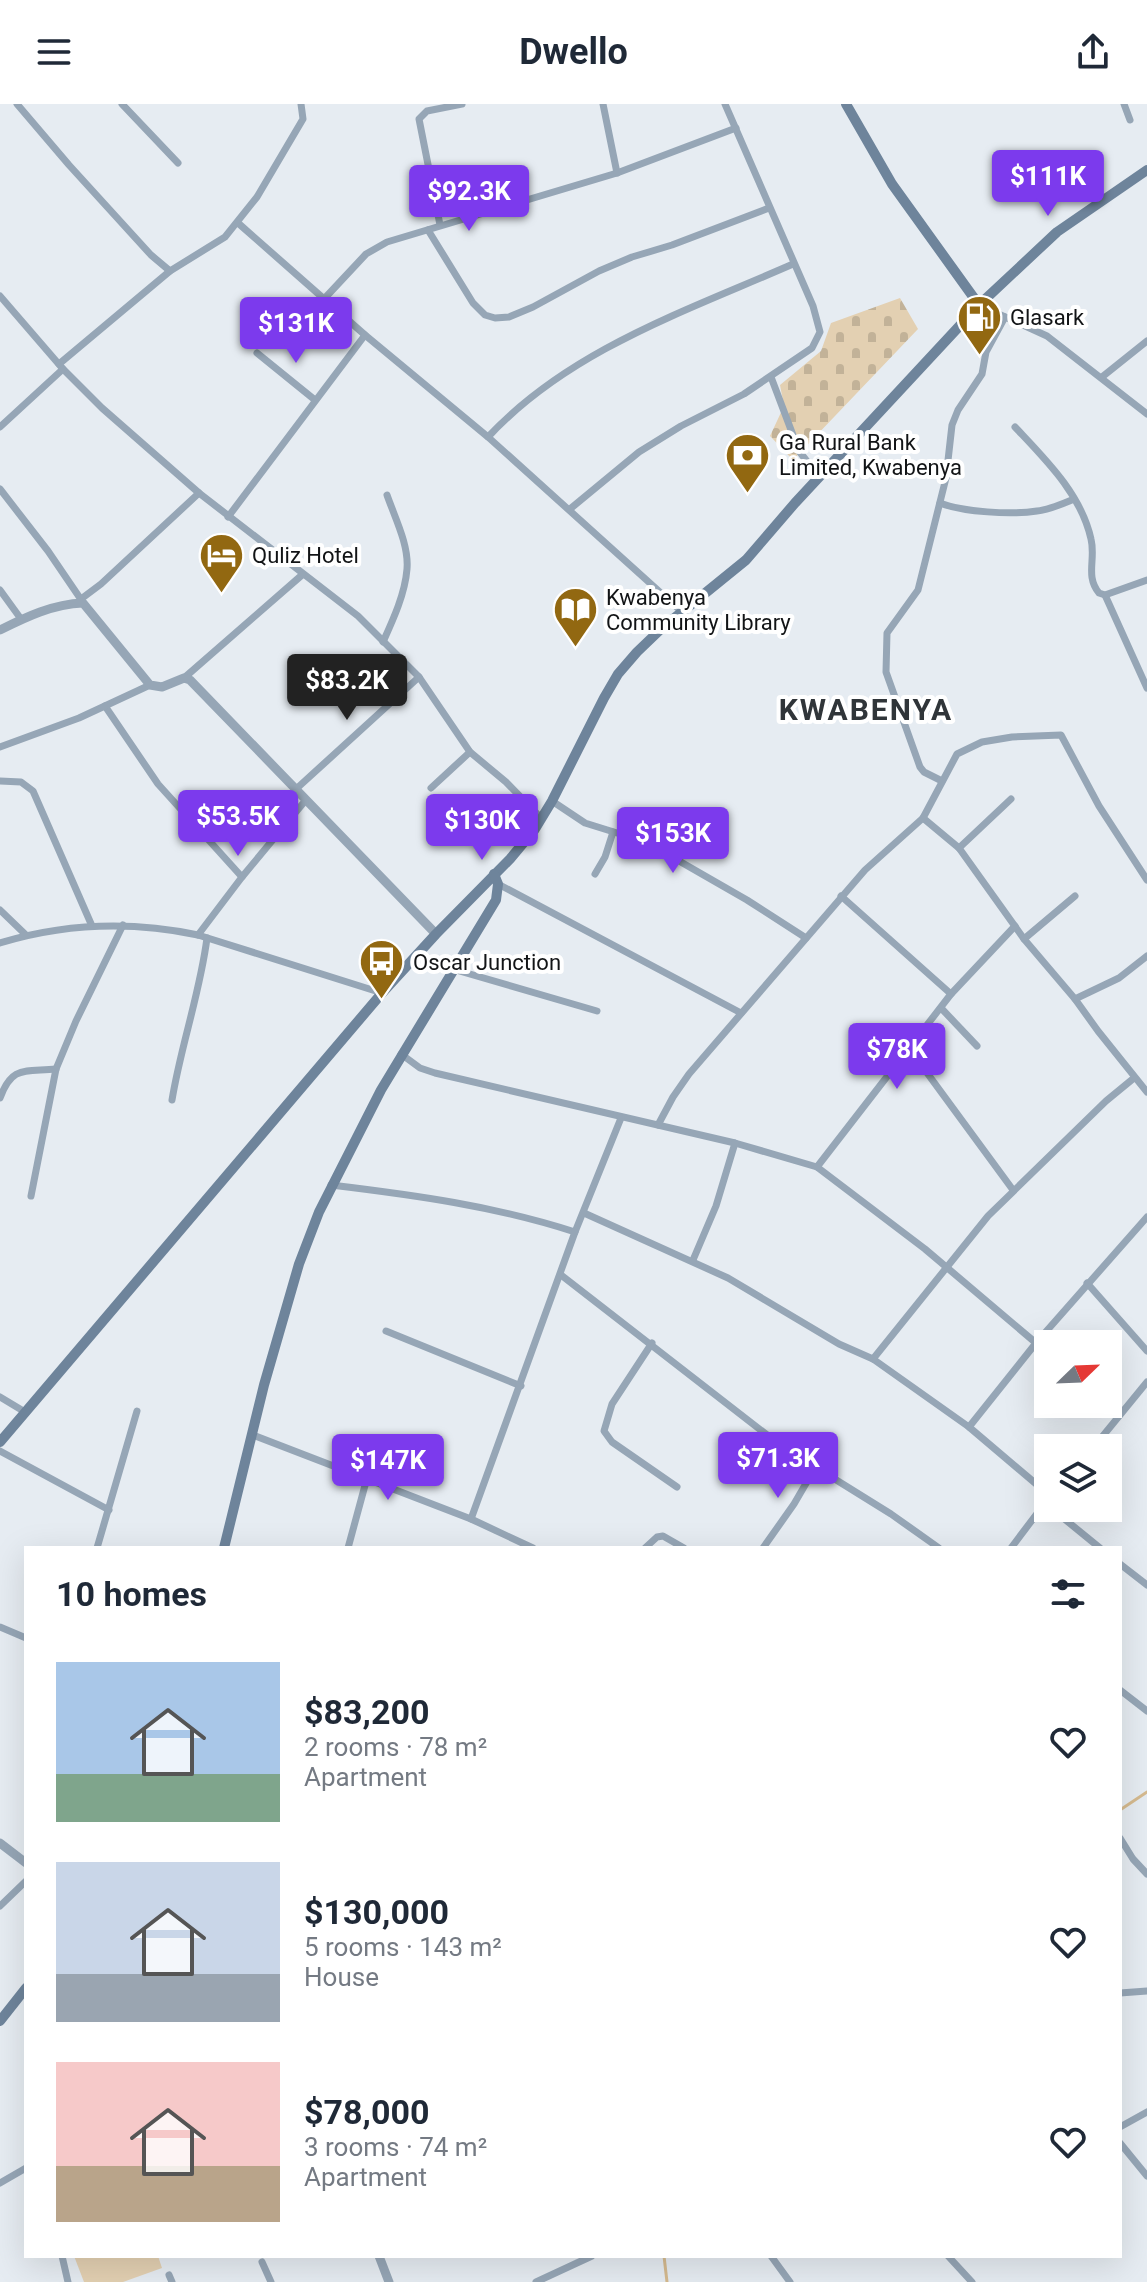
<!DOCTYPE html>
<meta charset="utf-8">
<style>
:root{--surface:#fff;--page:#f2f2f3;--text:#1f2937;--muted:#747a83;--accent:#7c3aed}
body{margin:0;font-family:Roboto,sans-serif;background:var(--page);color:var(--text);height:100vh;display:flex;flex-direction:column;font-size:30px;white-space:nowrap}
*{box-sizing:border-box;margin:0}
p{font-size:26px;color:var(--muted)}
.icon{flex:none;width:44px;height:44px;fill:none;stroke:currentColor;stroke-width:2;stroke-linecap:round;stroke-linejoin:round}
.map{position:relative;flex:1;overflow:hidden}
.details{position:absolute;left:24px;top:1442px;width:1098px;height:712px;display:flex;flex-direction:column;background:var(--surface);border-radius:0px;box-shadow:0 8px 32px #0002}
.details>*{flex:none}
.needle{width:52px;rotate:67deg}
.buttons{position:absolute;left:1034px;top:1226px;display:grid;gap:16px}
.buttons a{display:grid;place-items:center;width:88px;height:88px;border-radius:0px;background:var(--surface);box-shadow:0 8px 32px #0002;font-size:40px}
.price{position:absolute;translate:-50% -68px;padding:0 18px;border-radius:8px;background:var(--accent);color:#fff;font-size:26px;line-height:52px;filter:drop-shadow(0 2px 4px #0008)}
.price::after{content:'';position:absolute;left:50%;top:48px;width:24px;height:18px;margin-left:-12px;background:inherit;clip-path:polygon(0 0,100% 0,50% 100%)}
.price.current{background:#222;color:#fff}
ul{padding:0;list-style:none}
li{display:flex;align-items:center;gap:24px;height:200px;padding:0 32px}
li span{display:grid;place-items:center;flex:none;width:224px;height:160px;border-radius:0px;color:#555}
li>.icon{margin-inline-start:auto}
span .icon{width:96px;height:96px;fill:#fffc;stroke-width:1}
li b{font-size:34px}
h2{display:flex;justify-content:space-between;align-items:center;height:96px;padding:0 32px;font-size:34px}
header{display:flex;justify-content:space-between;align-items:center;height:104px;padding:0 32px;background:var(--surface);font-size:36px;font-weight:700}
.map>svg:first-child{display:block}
.cemetery{fill:url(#cemetery-stones)}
.garden{fill:#e3d0b2}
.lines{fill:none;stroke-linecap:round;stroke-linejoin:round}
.stream{stroke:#d5ba8f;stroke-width:3}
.minor{stroke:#96a6b6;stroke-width:7}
.tertiary{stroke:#96a6b6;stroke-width:9}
.secondary{stroke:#6e849b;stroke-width:10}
.labels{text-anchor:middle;stroke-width:8;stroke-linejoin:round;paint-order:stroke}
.poi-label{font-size:22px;fill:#121416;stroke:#fff;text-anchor:start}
.district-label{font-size:30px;font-weight:bold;letter-spacing:2px;fill:#303539;stroke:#fff}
</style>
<header><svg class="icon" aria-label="menu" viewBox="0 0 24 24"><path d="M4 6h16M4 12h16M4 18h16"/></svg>Dwello<svg class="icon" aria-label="share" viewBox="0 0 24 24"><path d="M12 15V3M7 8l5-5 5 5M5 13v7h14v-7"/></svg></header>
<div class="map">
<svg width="1147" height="2178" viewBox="0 0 1147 2178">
<defs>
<pattern id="cemetery-stones" width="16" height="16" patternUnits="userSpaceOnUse" patternTransform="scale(2)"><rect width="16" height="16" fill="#e3d0b2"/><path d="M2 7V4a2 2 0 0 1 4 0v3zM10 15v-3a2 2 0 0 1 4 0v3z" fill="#c2b298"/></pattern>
</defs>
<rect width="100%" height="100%" fill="#e6ecf2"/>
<!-- cemetery -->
<polygon class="cemetery" points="900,194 918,225 793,356 770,332 784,302 780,281 821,247 831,219"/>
<!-- garden -->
<polygon class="garden" points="74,2152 158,2152 162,2164 123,2178 84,2178"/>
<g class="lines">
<!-- stream -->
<g class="stream">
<polyline points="1120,1706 1147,1688"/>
<polyline points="664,2152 667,2178"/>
</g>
<!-- minor -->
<g class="minor">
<polyline points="17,0 69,61 151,151 170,167"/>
<polyline points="122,0 178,59"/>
<polyline points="603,0 617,69"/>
<polyline points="1124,0 1130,16"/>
<polyline points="238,119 365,231 488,333 682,508"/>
<polyline points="440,121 419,15 427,7 462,0"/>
<polyline points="428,126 473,199 485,211 495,214 509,213 533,203 599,167 632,153 672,141 769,104"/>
<polyline points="0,192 63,265 102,304 199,389 358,512 419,573 470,648 506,678 541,714"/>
<polyline points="324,195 366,150 387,138 617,69 736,24"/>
<polyline points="979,201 1047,232 1147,310"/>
<polyline points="257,249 315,296"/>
<polyline points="59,260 170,167 225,133 257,93 303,15 301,0"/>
<polyline points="771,273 799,347 819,373"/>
<polyline points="1102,273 1147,237"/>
<polyline points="0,323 63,265"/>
<path d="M1015,323C1046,356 1081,390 1091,435C1096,455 1085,472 1099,489L1105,491L1147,584"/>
<path d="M488,333C569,246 686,207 793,160"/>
<polyline points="0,385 48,447 82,497"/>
<path d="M940,399C963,408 1011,411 1037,407C1049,406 1062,400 1074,395"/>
<polyline points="570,405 639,348 681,322 744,290 812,244 820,228 813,202 725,0"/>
<polyline points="228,413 365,231"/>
<polyline points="0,486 21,515"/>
<polyline points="1105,491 1147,476"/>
<polyline points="81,495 101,480 199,389"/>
<path d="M383,538C393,516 405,490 407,465C409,441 395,414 387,391"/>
<polyline points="184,574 302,471"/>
<polyline points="105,602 158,680 242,773"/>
<polyline points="0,643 79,614 150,581"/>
<polyline points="0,677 21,678 33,687 92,822"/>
<polyline points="942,677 924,668 920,663 886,568 887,529 918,486 946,374 952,321 958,306 982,270 986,248 1005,213"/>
<polyline points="431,684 470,648"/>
<polyline points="295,686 419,573"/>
<polyline points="552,697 585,719 646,738 747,796 806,834"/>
<polyline points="923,714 959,744 1024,835 1075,895 1098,927 1147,988"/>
<polyline points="959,744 1011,695"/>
<polyline points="595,770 605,753 613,728"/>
<polyline points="498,780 741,909"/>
<polyline points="841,792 951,890"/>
<polyline points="0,806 26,831"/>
<polyline points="198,831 242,773 305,697"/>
<polyline points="1024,835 1075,792"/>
<path d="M0,839C66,819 131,817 198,831L382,889"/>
<polyline points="456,866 597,907"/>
<polyline points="1075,895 1119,874 1147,852"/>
<polyline points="941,904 977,942"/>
<polyline points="916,937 922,962 1013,1086"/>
<polyline points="401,950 420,964 435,969 735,1039 817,1063 925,1145 1036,1239"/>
<polyline points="899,959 922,962"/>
<path d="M0,994C12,961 25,968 56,965"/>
<path d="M172,996C181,941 200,889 207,834"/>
<polyline points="658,1021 673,993 689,970 865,766 923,714 957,650 982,638 1012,633 1061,631 1099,702 1147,776"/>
<polyline points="817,1063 951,890 1015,822"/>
<path d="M331,1081C414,1091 495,1102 575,1128"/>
<polyline points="31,1092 56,965 76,917 123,821"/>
<polyline points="584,1109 728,1174 839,1240 873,1255 969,1323 1048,1390"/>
<polyline points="693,1156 716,1102 735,1039"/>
<polyline points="561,1171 780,1341 891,1410 939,1444"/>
<polyline points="1087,1179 1147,1247"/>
<polyline points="386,1227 521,1282"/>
<polyline points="652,1239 612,1300 604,1327 612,1338 677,1383"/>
<polyline points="873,1255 988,1112 1106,997 1134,974"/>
<polyline points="0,1293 25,1308"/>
<polyline points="969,1323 1036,1239 1147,1113"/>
<polyline points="253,1331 471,1415 533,1444"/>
<polyline points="1093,1344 1147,1278"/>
<polyline points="0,1347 109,1406"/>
<polyline points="1051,1404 1100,1444"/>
<polyline points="471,1415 575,1128 621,1014"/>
<polyline points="97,1444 137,1307"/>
<polyline points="348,1444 367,1374"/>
<polyline points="645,1444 657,1433 663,1432 684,1444"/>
<polyline points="763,1444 794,1400 815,1364"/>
<polyline points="1011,1444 1048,1395"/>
<polyline points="1120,1460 1147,1481"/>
<polyline points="0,1523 26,1534"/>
<polyline points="1120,1586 1147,1607"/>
<polyline points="1120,1734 1133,1755 1147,1770"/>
<polyline points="0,1802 26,1777"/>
<polyline points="1120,1889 1147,1887"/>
<polyline points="1120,2023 1147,2008"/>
<polyline points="1120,2039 1147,2072"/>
<polyline points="0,2079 26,2064"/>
<polyline points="62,2152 68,2178"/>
<polyline points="771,2152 790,2178"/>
<polyline points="948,2152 972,2178"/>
<polyline points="262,2158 271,2178"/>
<polyline points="169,2171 172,2178"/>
<polyline points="536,2178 592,2152"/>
</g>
<!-- tertiary -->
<g class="tertiary">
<path d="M0,526C26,513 53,500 83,499L150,581L162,583L184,574L190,576L436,830"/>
<polyline points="0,1739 26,1759"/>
<polyline points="379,2152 389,2178"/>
</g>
<!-- secondary -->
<g class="secondary">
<polyline points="846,0 892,80 979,201"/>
<polyline points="0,1338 382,889 436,830 510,755 535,725 552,697 604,594 618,570 637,548 661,525 746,456 795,399 979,201 1057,128 1147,66"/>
<polyline points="224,1444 264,1281 299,1160 319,1108 381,986 496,796 498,780 494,770"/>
<polyline points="0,1917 26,1884"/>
</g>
</g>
<!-- icons -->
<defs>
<symbol id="fuel-pin" viewBox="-11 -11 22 30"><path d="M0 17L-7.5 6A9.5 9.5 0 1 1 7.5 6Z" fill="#926811" stroke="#fff"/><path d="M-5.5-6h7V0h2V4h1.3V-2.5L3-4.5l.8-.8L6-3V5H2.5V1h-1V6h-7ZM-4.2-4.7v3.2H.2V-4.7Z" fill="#fff"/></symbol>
<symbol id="bank-pin" viewBox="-11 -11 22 30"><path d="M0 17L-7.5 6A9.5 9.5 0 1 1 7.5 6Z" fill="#926811" stroke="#fff"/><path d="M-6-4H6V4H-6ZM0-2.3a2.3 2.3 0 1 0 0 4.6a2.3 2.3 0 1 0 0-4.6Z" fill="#fff"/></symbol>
<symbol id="hotel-pin" viewBox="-11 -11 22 30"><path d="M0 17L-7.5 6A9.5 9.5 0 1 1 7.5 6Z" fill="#926811" stroke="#fff"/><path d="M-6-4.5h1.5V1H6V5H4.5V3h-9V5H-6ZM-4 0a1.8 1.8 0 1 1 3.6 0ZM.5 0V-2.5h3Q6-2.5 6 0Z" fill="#fff"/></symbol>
<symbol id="library-pin" viewBox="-11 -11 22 30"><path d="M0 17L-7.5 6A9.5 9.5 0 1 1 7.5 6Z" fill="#926811" stroke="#fff"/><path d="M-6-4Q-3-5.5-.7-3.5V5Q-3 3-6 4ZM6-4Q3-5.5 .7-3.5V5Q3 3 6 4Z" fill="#fff"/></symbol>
<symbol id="bus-pin" viewBox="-11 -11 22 30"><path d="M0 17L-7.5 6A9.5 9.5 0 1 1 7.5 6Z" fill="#926811" stroke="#fff"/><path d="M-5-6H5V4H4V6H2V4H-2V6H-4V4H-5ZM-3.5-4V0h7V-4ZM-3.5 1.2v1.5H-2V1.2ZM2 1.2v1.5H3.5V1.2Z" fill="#fff"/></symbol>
</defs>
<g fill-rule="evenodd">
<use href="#fuel-pin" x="954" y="188" width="51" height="69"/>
<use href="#bank-pin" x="722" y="326" width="51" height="69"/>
<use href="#hotel-pin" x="196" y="426" width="51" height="69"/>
<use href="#library-pin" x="550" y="480" width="51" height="69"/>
<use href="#bus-pin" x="356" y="832" width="51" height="69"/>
</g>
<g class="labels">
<!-- poi labels -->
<g class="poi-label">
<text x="1010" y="221">Glasark</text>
<text x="779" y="346">Ga Rural Bank<tspan x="779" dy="25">Limited, Kwabenya</tspan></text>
<text x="252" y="459">Quliz Hotel</text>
<text x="606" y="501">Kwabenya<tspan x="606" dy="25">Community Library</tspan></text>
<text x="413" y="866">Oscar Junction</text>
</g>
<!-- district labels -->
<g class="district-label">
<text x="866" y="616">KWABENYA</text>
</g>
</g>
</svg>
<div class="buttons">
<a><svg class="needle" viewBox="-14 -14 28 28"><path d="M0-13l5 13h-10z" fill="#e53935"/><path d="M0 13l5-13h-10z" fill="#747a83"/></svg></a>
<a><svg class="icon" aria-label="layers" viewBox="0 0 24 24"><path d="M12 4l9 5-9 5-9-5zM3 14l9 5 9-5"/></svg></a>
</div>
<b class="price" style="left:1048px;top:114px">$111K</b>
<b class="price" style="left:469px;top:129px">$92.3K</b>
<b class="price" style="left:296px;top:261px">$131K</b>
<b class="price current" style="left:347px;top:618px">$83.2K</b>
<b class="price" style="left:238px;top:754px">$53.5K</b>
<b class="price" style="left:482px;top:758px">$130K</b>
<b class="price" style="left:673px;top:771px">$153K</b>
<b class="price" style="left:897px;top:987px">$78K</b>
<b class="price" style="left:778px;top:1396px">$71.3K</b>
<b class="price" style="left:388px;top:1398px">$147K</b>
<section class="details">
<h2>10 homes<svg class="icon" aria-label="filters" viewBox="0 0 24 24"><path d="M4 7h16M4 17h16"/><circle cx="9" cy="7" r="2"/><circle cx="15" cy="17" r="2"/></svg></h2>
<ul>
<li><span style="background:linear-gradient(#a9c7e8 70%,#7fa58c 0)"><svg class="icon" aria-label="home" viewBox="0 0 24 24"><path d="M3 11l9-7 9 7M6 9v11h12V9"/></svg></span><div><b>$83,200</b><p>2 rooms · 78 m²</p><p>Apartment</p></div><svg class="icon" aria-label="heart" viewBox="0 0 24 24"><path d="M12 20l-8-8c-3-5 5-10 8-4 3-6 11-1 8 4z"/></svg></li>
<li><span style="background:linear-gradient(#c9d6e8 70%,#9aa5b1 0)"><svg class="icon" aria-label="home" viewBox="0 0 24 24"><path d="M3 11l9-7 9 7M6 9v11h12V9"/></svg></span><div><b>$130,000</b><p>5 rooms · 143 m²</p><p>House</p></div><svg class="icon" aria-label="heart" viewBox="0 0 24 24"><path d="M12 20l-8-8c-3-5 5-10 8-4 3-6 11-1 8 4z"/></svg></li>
<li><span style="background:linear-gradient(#f6c9c9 65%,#b9a48a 0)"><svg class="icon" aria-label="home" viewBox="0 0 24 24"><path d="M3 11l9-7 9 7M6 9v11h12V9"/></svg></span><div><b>$78,000</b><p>3 rooms · 74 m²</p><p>Apartment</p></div><svg class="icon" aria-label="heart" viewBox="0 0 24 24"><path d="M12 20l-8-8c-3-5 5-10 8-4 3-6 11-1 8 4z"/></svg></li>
</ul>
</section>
</div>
